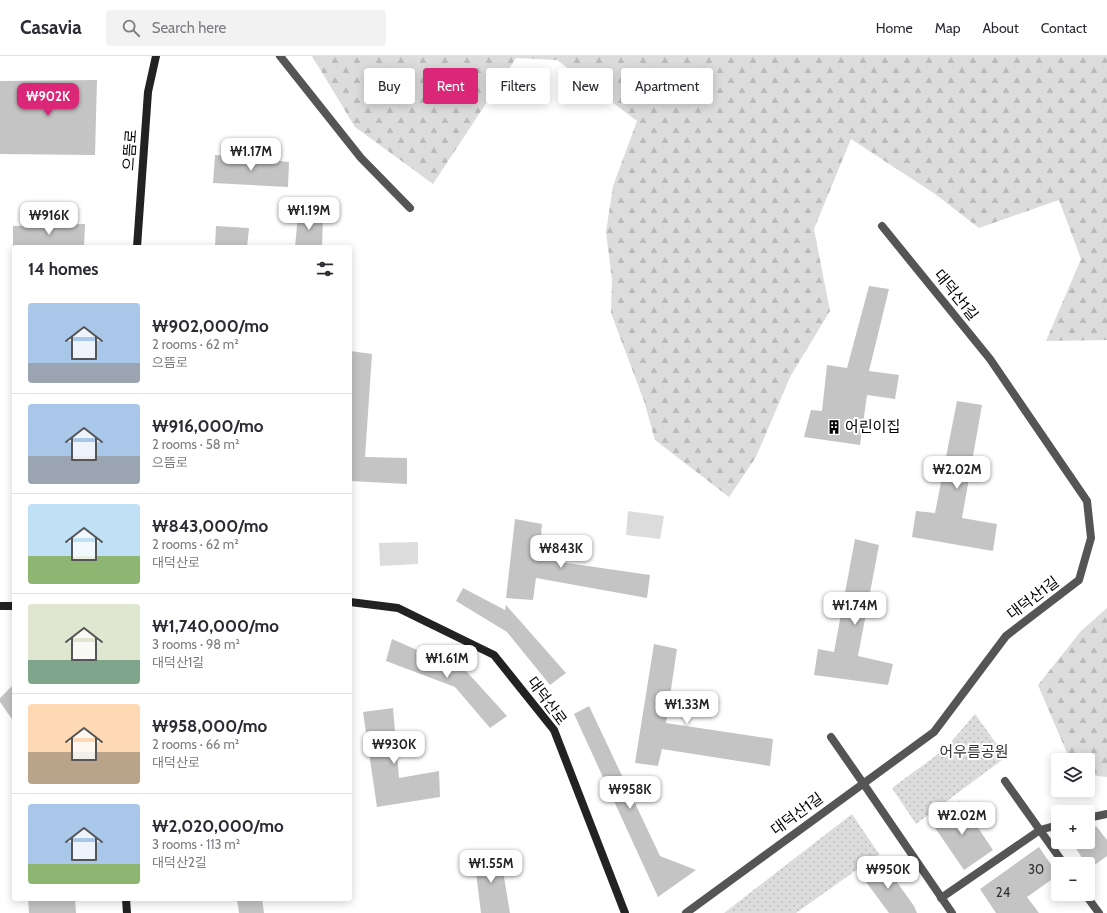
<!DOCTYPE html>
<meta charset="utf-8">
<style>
:root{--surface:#fff;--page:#f2f2f3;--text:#2b2b33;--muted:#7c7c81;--line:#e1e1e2;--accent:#db2777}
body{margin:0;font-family:Cabin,"Noto Sans KR",sans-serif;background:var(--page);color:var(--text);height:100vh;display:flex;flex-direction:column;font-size:15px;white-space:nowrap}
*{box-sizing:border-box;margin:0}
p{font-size:13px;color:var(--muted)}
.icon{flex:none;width:22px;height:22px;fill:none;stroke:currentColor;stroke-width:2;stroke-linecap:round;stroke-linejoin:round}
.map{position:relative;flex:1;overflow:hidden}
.side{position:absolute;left:12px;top:189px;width:340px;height:656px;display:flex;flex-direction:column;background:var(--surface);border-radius:4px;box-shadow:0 2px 10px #0003}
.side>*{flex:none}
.hud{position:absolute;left:364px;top:12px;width:380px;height:36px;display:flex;gap:8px}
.controls{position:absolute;left:1051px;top:697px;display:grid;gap:8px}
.controls a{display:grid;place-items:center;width:44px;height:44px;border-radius:4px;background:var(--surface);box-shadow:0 2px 10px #0003;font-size:20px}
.price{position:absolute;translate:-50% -34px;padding:0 9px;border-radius:8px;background:#fff;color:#222;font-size:13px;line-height:26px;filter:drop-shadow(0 1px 2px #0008)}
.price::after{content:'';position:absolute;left:50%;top:24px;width:12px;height:9px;margin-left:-6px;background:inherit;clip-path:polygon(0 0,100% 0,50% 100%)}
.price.selected{background:var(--accent);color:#fff}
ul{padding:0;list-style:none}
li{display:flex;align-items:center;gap:12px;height:100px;padding:0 16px}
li+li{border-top:1px solid var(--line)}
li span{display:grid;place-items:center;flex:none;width:112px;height:80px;border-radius:4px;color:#555}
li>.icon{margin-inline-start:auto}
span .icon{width:48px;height:48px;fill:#fffc;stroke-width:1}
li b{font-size:17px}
h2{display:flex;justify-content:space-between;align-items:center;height:48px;padding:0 16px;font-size:17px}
.tag{padding:0 14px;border-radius:4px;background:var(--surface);box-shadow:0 2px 10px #0003;font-size:14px;line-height:36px}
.tag.selected{background:var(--accent);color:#fff}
header{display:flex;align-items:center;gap:24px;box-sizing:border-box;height:56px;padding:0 20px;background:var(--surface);border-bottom:1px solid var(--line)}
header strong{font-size:19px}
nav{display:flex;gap:22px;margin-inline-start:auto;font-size:14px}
.search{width:280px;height:36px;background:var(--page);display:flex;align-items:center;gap:10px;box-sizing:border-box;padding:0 14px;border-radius:4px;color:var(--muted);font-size:15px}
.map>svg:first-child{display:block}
.grass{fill:#dcdcdc}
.forest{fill:url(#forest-firs)}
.park{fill:url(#park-dots)}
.building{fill:#c4c4c4}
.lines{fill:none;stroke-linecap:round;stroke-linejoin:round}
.lane{stroke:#555;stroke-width:8}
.street{stroke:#555;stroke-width:8}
.secondary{stroke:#222;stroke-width:8}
.labels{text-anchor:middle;stroke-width:4;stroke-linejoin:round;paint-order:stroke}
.number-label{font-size:13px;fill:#313131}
.street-label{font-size:15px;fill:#000;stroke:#fff}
.poi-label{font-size:15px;fill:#000;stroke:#fff;text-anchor:start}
.park-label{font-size:15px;fill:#333;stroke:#fff}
</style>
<header>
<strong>Casavia</strong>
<div class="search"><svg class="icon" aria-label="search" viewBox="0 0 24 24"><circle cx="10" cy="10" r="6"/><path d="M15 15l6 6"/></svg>Search here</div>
<nav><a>Home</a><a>Map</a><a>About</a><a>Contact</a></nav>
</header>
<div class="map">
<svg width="1107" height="857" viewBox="0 0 1107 857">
<defs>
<pattern id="forest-firs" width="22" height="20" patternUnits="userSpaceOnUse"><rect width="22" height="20" fill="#dcdcdc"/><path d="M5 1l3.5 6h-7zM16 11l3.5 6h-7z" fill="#bbb"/></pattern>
<pattern id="park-dots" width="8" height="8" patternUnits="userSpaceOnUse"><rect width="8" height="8" fill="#dcdcdc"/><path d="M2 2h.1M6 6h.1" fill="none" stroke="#bbb" stroke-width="1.8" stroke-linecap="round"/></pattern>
</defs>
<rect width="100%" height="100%" fill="#fff"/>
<!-- grass -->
<g class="grass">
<polygon points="628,455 664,460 660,483 626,479"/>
<polygon points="418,486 418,508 380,510 379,487"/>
</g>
<!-- forest -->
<g class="forest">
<polygon points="312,0 1107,0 1107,284 1046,285 1081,203 1059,144 979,172 935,138 851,83 814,173 830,255 790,321 756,401 729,441 655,384 644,345 611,257 612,224 606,176 613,130 637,65 557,4 516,2 433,128 355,71"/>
<polygon points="1107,552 1107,721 1088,719 1088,704 1070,704 1038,629 1081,575"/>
</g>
<!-- park -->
<g class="park">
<polygon points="975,658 1006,701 916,768 892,732 945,693"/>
<polygon points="852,758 879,798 796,857 724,857"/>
</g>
<!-- building -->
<g class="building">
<polygon points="97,24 95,99 0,98 0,25"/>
<polygon points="215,99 289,106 288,131 213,127"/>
<polygon points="298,159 323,160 322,191 295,191"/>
<polygon points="85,168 84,191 13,191 13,170"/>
<polygon points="216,170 249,172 247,191 215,191"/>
<polygon points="869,230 889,233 869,315 899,319 895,343 867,339 860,389 804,381 811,354 822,355 827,309 847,312"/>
<polygon points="350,295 372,298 365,401 407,402 407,428 350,425"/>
<polygon points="957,345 982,349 962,462 997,468 993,495 912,481 916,455 935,457"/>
<polygon points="515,463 542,468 539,503 650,519 647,542 536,522 533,544 506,542"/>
<polygon points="855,483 879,489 858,600 893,608 888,629 814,619 818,593 834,596"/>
<polygon points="463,532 505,554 506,549 566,617 550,629 507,576 456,545"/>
<polygon points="392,583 467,616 507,660 490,672 455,631 386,605"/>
<polygon points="654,588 677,593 666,667 773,683 770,710 662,693 658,710 635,707"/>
<polygon points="14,628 14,666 0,646 0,642"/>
<polygon points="589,650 660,800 696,814 658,841 574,658"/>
<polygon points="393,652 399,722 439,715 440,741 377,751 363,656"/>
<polygon points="960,745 993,794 964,814 931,766"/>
<polygon points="1096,770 1107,784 1107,800 1089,813 1072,786 1088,786 1088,775"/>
<polygon points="1039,791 1058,819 1027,841 1039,857 996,857 980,833"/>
<polygon points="500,797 510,857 481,857 474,801"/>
<polygon points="881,804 914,850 917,857 889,857 861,819"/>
<polygon points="28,843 75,843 76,857 29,857"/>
<polygon points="237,843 262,843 264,857 239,857"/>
</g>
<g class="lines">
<!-- lane -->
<polyline class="lane" points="831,681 863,727"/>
<!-- street -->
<g class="street">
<polyline points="280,0 361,102 410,152"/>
<polyline points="1005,725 1064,808"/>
<polyline points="863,727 952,857"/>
<polyline points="1088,762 1107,758"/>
<polyline points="1085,838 1099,857"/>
<polyline points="941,842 1040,774 1058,769"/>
<polyline points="686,857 934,676 1006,580 1079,524 1091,482 1087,445 990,303 882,170"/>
</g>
<!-- secondary -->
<g class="secondary">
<polyline points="137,191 148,36 156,0"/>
<polyline points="350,546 398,552 494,599 554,674 625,857"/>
<polyline points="0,550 14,550"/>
<polyline points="126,843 127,857"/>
</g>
</g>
<!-- icons -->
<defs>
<symbol id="building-bare" viewBox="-9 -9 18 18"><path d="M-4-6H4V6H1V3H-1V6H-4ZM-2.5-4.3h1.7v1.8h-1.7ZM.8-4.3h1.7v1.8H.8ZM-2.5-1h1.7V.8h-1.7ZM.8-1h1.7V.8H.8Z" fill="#000" stroke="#fff" stroke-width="2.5" paint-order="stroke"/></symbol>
</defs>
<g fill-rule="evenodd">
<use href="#building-bare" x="824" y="361" width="20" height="20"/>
</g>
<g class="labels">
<!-- number labels -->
<g class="number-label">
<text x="1036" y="818">30</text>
<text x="1003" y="841">24</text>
</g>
<!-- street labels -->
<g class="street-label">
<text transform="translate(130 94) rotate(-86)" y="5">으뜸로</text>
<text transform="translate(956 239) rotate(51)" y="5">대덕산1길</text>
<text transform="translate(1033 542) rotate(-37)" y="5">대덕산1길</text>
<text transform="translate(547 645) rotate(54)" y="5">대덕산로</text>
<text transform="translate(797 758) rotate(-36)" y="5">대덕산1길</text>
</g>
<!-- poi labels -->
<g class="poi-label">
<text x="845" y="376">어린이집</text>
</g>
<!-- park labels -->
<g class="park-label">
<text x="974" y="701">어우름공원</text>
</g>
</g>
</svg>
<div class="controls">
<a><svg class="icon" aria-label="layers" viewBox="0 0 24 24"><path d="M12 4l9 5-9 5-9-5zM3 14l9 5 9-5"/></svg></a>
<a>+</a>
<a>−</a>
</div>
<b class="price selected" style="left:48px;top:61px">₩902K</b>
<b class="price" style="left:251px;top:116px">₩1.17M</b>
<b class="price" style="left:309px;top:175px">₩1.19M</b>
<b class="price" style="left:49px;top:180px">₩916K</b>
<b class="price" style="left:957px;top:434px">₩2.02M</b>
<b class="price" style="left:561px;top:513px">₩843K</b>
<b class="price" style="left:855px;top:570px">₩1.74M</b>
<b class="price" style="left:447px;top:623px">₩1.61M</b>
<b class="price" style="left:687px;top:669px">₩1.33M</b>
<b class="price" style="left:394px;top:709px">₩930K</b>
<b class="price" style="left:630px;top:754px">₩958K</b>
<b class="price" style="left:962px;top:780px">₩2.02M</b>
<b class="price" style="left:491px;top:828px">₩1.55M</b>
<b class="price" style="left:888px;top:834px">₩950K</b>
<div class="hud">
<a class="tag">Buy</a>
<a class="tag selected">Rent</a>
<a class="tag">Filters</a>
<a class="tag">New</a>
<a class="tag">Apartment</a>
</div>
<section class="side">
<h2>14 homes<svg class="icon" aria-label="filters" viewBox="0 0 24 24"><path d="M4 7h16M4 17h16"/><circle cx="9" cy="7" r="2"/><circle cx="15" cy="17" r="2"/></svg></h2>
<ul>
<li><span style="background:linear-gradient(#a9c7e8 75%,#9aa5b1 0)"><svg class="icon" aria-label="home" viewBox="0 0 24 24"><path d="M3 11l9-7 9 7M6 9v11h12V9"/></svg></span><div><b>₩902,000/mo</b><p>2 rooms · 62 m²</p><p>으뜸로</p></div></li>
<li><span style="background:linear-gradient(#a9c7e8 65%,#9aa5b1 0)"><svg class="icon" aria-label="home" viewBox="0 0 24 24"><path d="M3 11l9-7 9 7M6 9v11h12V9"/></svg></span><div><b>₩916,000/mo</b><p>2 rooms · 58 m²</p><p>으뜸로</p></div></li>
<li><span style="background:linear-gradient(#bfe0f5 65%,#8fb573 0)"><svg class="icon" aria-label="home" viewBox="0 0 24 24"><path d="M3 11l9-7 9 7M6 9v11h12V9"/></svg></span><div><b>₩843,000/mo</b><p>2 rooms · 62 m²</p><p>대덕산로</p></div></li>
<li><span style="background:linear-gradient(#dfe7d0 70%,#7fa58c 0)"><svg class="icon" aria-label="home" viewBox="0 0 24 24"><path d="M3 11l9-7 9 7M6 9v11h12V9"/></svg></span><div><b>₩1,740,000/mo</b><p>3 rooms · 98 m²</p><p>대덕산1길</p></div></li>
<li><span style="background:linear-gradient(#ffd9b3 60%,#b9a48a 0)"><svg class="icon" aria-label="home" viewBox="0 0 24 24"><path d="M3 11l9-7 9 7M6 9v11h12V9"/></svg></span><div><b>₩958,000/mo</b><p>2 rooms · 66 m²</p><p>대덕산로</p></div></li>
<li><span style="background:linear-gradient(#a9c7e8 75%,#8fb573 0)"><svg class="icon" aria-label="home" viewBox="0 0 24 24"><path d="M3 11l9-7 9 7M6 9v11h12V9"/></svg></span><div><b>₩2,020,000/mo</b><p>3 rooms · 113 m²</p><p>대덕산2길</p></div></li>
</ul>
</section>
</div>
